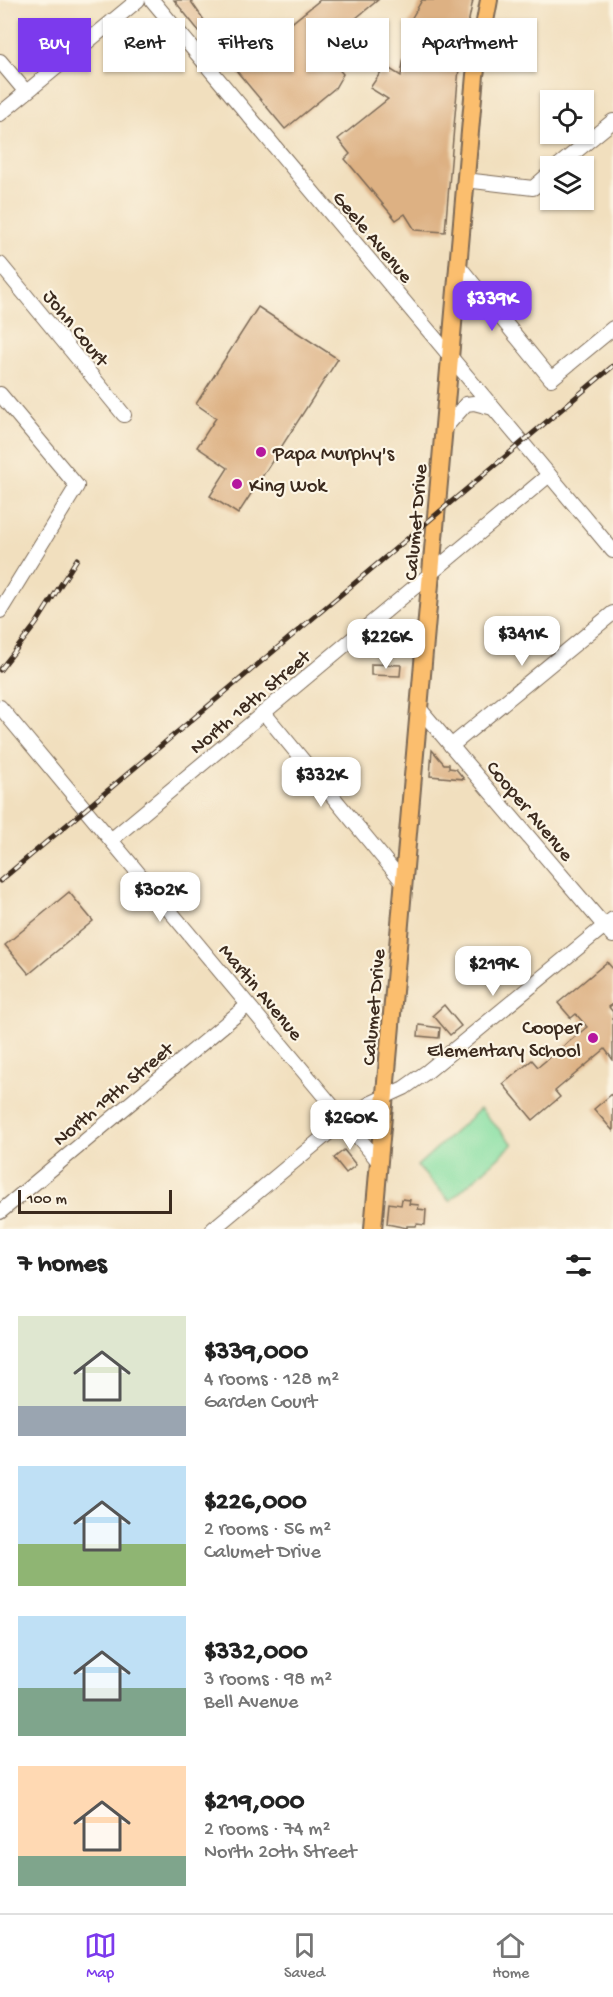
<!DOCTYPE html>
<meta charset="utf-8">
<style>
:root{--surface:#fff;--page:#f2f2f2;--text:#222;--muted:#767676;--line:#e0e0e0;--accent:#7c3aed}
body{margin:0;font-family:"Gochi Hand",sans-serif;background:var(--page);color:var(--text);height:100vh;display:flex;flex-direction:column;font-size:22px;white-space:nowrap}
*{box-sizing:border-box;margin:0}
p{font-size:20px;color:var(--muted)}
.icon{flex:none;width:33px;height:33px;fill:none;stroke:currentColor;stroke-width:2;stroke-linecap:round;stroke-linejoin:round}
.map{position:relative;height:1229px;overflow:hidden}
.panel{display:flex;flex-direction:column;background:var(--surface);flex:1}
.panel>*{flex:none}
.hud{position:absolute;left:18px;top:18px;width:578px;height:54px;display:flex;gap:12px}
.controls{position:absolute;left:540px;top:90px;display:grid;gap:12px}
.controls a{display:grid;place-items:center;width:54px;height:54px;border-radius:0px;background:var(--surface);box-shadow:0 2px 4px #0004;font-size:30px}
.scale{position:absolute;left:18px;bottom:15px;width:154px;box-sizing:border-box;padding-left:6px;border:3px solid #3b2a1e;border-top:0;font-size:16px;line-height:21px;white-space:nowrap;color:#3b2a1e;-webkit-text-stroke:4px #fcf5e5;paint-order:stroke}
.price{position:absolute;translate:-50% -51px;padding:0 14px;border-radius:12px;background:#fff;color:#222;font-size:20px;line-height:39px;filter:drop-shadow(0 2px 3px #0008)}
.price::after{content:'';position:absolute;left:50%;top:36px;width:18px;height:14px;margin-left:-9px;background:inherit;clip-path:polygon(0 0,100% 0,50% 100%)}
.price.current{background:var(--accent);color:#fff}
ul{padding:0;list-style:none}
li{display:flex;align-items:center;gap:18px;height:150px;padding:0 18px}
li span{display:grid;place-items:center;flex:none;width:168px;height:120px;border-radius:0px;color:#555}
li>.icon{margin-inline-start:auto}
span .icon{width:72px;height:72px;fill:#fffc;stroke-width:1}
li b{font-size:26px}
h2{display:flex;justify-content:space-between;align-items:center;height:72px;padding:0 18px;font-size:26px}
.tag{padding:0 21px;border-radius:0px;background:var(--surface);box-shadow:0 2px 4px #0004;font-size:21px;line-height:54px}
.tag.current{background:var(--accent);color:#fff}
.dock{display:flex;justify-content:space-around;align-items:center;height:84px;border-top:2px solid var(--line);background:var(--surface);font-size:16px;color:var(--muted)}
.dock a{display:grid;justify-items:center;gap:3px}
.dock .current{color:var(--accent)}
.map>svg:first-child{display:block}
.green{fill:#86dfa3;stroke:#608460;stroke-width:1.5}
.building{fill:#ddb183}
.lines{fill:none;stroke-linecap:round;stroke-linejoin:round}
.minor-casing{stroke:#7b6956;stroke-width:16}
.major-casing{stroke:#7b6956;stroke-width:20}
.minor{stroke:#fff;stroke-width:14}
.major{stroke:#fbbe6e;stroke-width:16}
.rail-casing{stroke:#3b2a1e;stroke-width:5}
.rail{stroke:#fcf5e5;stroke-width:3;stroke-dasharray:9;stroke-linecap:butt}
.poi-dot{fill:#b5179e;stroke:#fcf5e5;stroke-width:2}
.labels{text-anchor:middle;stroke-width:4.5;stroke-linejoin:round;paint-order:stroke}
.street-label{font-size:20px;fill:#3b2a1e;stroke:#fcf5e5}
.poi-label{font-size:20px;fill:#3b2a1e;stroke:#fcf5e5;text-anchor:start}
</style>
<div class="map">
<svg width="613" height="1229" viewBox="0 0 613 1229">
<rect width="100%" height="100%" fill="#fcf5e5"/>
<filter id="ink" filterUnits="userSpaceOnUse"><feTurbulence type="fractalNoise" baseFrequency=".0167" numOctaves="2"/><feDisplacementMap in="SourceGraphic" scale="12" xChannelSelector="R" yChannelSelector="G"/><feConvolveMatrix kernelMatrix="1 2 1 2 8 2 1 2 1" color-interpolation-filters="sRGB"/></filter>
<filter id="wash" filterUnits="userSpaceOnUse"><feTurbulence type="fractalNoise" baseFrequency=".008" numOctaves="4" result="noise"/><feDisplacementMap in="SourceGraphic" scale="24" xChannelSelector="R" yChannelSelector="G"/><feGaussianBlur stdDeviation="1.35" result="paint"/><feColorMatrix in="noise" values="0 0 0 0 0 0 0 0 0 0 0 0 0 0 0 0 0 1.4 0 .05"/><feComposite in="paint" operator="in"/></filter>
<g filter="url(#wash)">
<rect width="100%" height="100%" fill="#f1dfbe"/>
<!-- green -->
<polygon class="green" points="480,1109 513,1144 450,1201 417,1166"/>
<g id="blocks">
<!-- building -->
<g class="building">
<polygon points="174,0 190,0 211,30 203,36"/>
<polygon points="320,0 378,0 328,41 344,60 336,66 343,74 335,88 285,129 235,69"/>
<polygon points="422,0 473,0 459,68 445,232 415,230 405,214 396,220 345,159 350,154 338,139 388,99 370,88 385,66 401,76 409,23"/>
<polygon points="258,307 338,359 238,514 210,496 228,468 197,447 216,418 196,404"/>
<polygon points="371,664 401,665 400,676 371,675"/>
<polygon points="432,750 444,764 449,764 449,768 456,769 464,779 430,776"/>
<polygon points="69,892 93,921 29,974 5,945"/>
<polygon points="607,962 613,969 613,1004 609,1007 613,1012 613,1060 605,1049 555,1091 560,1097 533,1120 503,1084 532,1060 538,1067 587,1027 576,1014 571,1018 558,1003"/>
<polygon points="444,1005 461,1026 450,1035 433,1015"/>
<polygon points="419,1025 440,1028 439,1038 418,1036"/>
<polygon points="613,1093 613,1131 594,1109"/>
<polygon points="344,1150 356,1165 346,1173 334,1158"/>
<polygon points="402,1199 410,1200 409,1204 419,1205 418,1209 426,1210 425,1225 417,1224 416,1226 407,1226 407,1228 387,1224 389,1203 401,1205"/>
</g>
</g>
</g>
<g filter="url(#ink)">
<use href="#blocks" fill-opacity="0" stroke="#7b6956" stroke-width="1.5"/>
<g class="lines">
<defs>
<g id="minor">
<polyline points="152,0 613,551"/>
<polyline points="0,61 26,92"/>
<polyline points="0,114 138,0"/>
<polyline points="558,166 613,121"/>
<polyline points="465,180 533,188 550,173"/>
<polyline points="0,264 124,415"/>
<polyline points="458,265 551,379 613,328"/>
<polyline points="0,394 77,486 0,611"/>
<polyline points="444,429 466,404 474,403 493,408"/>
<polyline points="0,707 379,1162"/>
<polyline points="419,708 613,936"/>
<polyline points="264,713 403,882"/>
<polyline points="451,746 613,613"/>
<polyline points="111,840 549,475"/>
<polyline points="0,1212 248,1005"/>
<polyline points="213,1229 344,1120 371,1103 404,1088 428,1071 613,919"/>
</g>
<polyline id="major" points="373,1229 475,75 489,0"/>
</defs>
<!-- minor casing -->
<use href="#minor" class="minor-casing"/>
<!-- major casing -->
<use href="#major" class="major-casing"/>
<!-- minor -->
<use href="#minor" class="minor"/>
<!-- major -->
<use href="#major" class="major"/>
<defs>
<g id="rail">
<polyline points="0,670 36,624 77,559"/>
<polyline points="0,881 613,366"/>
</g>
</defs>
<!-- rail casing -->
<use href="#rail" class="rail-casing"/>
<!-- rail -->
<use href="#rail" class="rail"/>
</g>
</g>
<!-- markers -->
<g class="poi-dot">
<circle cx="261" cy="452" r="6"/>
<circle cx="237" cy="484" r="6"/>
<circle cx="593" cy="1038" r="6"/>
</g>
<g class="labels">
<!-- street labels -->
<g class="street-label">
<text transform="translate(374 236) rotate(50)" y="7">Geele Avenue</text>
<text transform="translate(77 327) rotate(51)" y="7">John Court</text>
<text transform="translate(414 522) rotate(-85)" y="7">Calumet Drive</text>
<text transform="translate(249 701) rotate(-40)" y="7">North 18th Street</text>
<text transform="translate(531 810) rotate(50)" y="7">Cooper Avenue</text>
<text transform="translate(262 991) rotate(50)" y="7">Martin Avenue</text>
<text transform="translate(372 1007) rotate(-85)" y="7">Calumet Drive</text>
<text transform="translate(112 1093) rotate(-40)" y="7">North 19th Street</text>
</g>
<!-- poi labels -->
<g class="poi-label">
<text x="273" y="459">Papa Murphy's</text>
<text x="249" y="491">King Wok</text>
<text x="581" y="1033" text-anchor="end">Cooper<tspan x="581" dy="23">Elementary School</tspan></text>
</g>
</g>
</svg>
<div class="controls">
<a><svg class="icon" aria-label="locate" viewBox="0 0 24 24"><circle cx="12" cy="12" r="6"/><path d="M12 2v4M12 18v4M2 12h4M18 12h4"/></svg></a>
<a><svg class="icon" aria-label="layers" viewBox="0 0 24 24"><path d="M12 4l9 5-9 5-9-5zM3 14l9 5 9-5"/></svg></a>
</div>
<div class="scale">100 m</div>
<b class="price current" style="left:492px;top:332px">$339K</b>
<b class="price" style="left:522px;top:667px">$341K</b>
<b class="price" style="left:386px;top:670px">$226K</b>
<b class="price" style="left:321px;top:808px">$332K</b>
<b class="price" style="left:160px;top:923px">$302K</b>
<b class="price" style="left:493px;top:997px">$219K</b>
<b class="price" style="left:350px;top:1151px">$260K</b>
<div class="hud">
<a class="tag current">Buy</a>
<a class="tag">Rent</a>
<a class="tag">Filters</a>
<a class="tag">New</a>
<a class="tag">Apartment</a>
</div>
</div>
<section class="panel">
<h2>7 homes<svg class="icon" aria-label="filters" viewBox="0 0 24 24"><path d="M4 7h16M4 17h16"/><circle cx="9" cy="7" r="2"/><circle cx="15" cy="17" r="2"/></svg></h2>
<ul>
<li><span style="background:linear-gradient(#dfe7d0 75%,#9aa5b1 0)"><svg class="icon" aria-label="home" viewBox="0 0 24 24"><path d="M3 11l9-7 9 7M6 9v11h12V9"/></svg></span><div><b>$339,000</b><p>4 rooms · 128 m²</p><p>Garden Court</p></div></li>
<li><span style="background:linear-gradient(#bfe0f5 65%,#8fb573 0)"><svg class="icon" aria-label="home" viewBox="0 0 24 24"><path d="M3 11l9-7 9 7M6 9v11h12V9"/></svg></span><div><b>$226,000</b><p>2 rooms · 56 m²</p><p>Calumet Drive</p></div></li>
<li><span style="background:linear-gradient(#bfe0f5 60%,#7fa58c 0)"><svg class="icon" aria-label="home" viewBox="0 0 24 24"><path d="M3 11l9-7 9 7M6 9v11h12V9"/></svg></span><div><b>$332,000</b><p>3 rooms · 98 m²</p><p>Bell Avenue</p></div></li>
<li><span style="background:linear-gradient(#ffd9b3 75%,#7fa58c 0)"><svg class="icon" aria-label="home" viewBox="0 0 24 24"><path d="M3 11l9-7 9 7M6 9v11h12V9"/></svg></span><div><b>$219,000</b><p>2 rooms · 74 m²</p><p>North 20th Street</p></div></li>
</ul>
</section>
<nav class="dock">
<a class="current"><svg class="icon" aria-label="map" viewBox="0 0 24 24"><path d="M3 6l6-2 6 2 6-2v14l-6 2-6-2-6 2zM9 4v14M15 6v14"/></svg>Map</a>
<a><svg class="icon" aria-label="saved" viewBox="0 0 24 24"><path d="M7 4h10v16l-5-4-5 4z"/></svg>Saved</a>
<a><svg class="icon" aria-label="home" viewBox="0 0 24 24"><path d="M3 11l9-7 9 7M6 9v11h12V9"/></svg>Home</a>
</nav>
